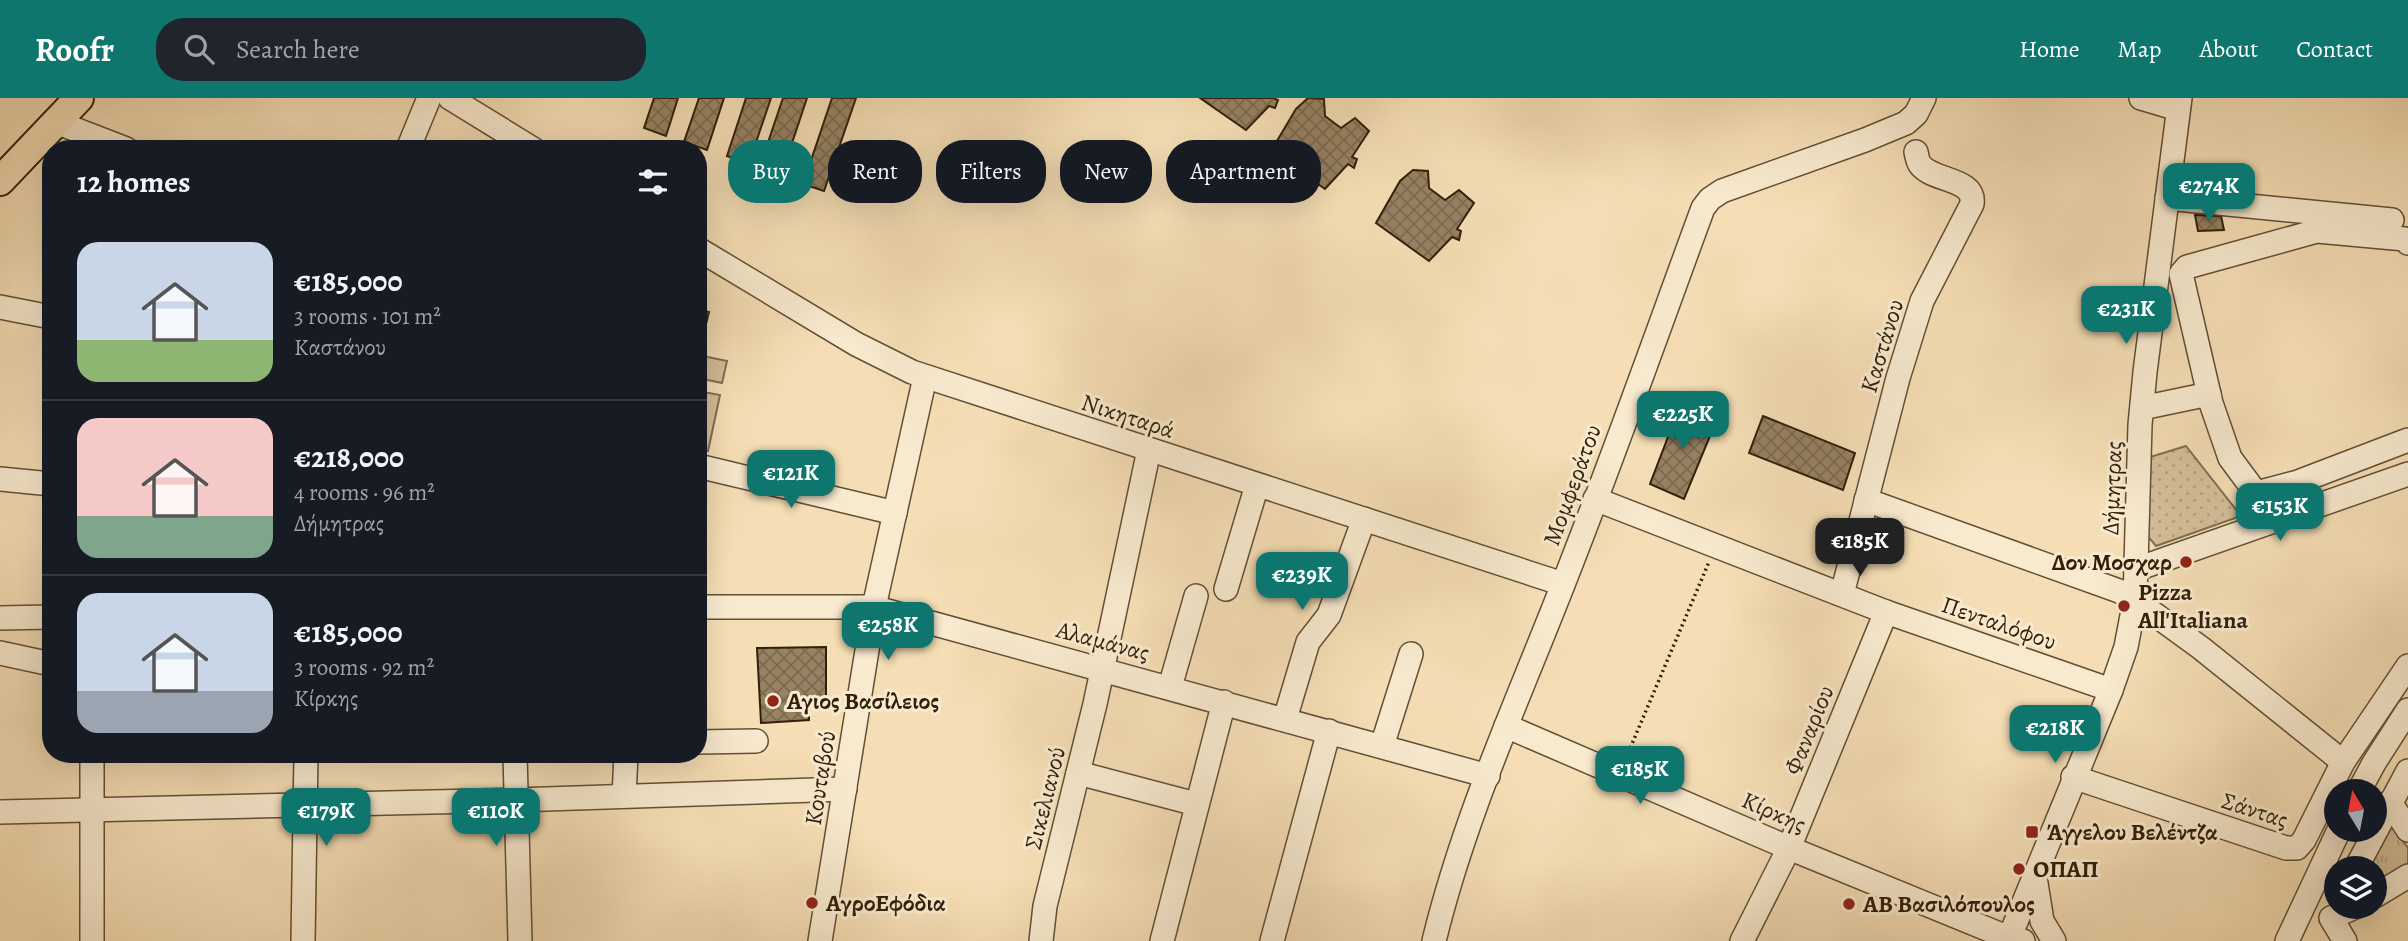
<!DOCTYPE html>
<meta charset="utf-8">
<style>
:root{--surface:#171b24;--page:#20242c;--text:#f1f3f6;--muted:#9ea1a6;--line:#363941;--accent:#0f766e}
body{margin:0;font-family:Alegreya,serif;background:var(--page);color:var(--text);height:100vh;display:flex;flex-direction:column;font-size:26px;white-space:nowrap}
*{box-sizing:border-box;margin:0}
p{font-size:23px;color:var(--muted)}
.icon{flex:none;width:38px;height:38px;fill:none;stroke:currentColor;stroke-width:2;stroke-linecap:round;stroke-linejoin:round}
.map{position:relative;flex:1;overflow:hidden}
.panel{position:absolute;left:42px;top:42px;width:665px;height:623px;display:flex;flex-direction:column;background:var(--surface);border-radius:28px;box-shadow:0 7px 28px #0002}
.panel>*{flex:none}
.top-card{position:absolute;left:728px;top:42px;width:665px;height:63px;display:flex;gap:14px}
.needle{width:46px;rotate:350deg}
.tools{position:absolute;left:2324px;top:681px;display:grid;gap:14px}
.tools a{display:grid;place-items:center;width:63px;height:63px;border-radius:50%;background:var(--surface);box-shadow:0 7px 28px #0002;font-size:35px}
.price{position:absolute;translate:-50% -60px;padding:0 16px;border-radius:14px;background:var(--accent);color:#fff;font-size:23px;line-height:46px;filter:drop-shadow(0 2px 4px #0008)}
.price::after{content:'';position:absolute;left:50%;top:42px;width:21px;height:16px;margin-left:-10px;background:inherit;clip-path:polygon(0 0,100% 0,50% 100%)}
.price.on{background:#222;color:#fff}
ul{padding:0;list-style:none}
li{display:flex;align-items:center;gap:21px;height:175px;padding:0 35px}
li+li{border-top:2px solid var(--line)}
li span{display:grid;place-items:center;flex:none;width:196px;height:140px;border-radius:21px;color:#555}
li>.icon{margin-inline-start:auto}
span .icon{width:84px;height:84px;fill:#fffc;stroke-width:1}
li b{font-size:30px}
h2{display:flex;justify-content:space-between;align-items:center;height:84px;padding:0 35px;font-size:30px}
.tag{padding:0 24px;border-radius:28px;background:var(--surface);box-shadow:0 7px 28px #0002;font-size:24px;line-height:63px}
.tag.on{background:var(--accent);color:#fff}
header{display:flex;align-items:center;gap:42px;box-sizing:border-box;height:98px;padding:0 35px;background:var(--accent);color:#fff}
header strong{font-size:33px}
nav{display:flex;gap:38px;margin-inline-start:auto;font-size:24px}
.search{width:490px;height:63px;background:var(--page);display:flex;align-items:center;gap:18px;box-sizing:border-box;padding:0 24px;border-radius:28px;color:var(--muted);font-size:26px}
.map>svg:first-child{display:block}
.grass{fill:url(#grass-tufts);stroke:#836e51;stroke-width:2}
.park{fill:url(#park-dots);stroke:#836e51;stroke-width:2}
.pitch{fill:#d4be98;stroke:#836e51;stroke-width:2}
.building{fill:url(#building-cross-hatch);stroke:#321f0a;stroke-width:2}
.lines{fill:none;stroke-linecap:round;stroke-linejoin:round}
.minor-casing{stroke:#634f35;stroke-width:26}
.major-casing{stroke:#321f0a;stroke-width:32}
.path{stroke:#321f0a;stroke-width:3.5;stroke-dasharray:2 3.5;stroke-linecap:butt}
.minor{stroke:#f8eacf;stroke-width:23}
.major{stroke:#f5deb5;stroke-width:28}
.poi-dot{fill:#8f2418;stroke:#f8eacf;stroke-width:2.5}
.labels{text-anchor:middle;stroke-width:6;stroke-linejoin:round;paint-order:stroke}
.street-label{font-size:24px;fill:#321f0a;stroke:#f8eacf}
.poi-label{font-size:24px;font-weight:bold;fill:#321f0a;stroke:#f8eacf;text-anchor:start}
</style>
<header>
<strong>Roofr</strong>
<div class="search"><svg class="icon" aria-label="search" viewBox="0 0 24 24"><circle cx="10" cy="10" r="6"/><path d="M15 15l6 6"/></svg>Search here</div>
<nav><a>Home</a><a>Map</a><a>About</a><a>Contact</a></nav>
</header>
<div class="map">
<svg width="2408" height="843" viewBox="0 0 2408 843">
<defs>
<pattern id="grass-tufts" width="24" height="20" patternUnits="userSpaceOnUse" patternTransform="scale(1.75)"><rect width="24" height="20" fill="#d4be98"/><path d="M3 7l-1-3M5 7V3M7 7l1-3M15 17l-1-3M17 17v-4M19 17l1-3" fill="none" stroke="#b6a382"/></pattern>
<pattern id="park-dots" width="8" height="8" patternUnits="userSpaceOnUse" patternTransform="scale(1.75)"><rect width="8" height="8" fill="#d4be98"/><path d="M2 2h.1M6 6h.1" fill="none" stroke="#b6a382" stroke-width="1.8" stroke-linecap="round"/></pattern>
<pattern id="building-cross-hatch" width="8" height="8" patternUnits="userSpaceOnUse" patternTransform="scale(1.75)"><rect width="8" height="8" fill="#978263"/><path d="M0 0l8 8M0 8l8-8" fill="none" stroke="#7c6a50"/></pattern>
</defs>
<rect width="100%" height="100%" fill="#f5deb5"/>
<filter id="stains"><feTurbulence type="fractalNoise" baseFrequency=".00286" numOctaves="4"/><feColorMatrix values="0 0 0 0 .2 0 0 0 0 .09 0 0 0 0 .02 0 0 0 .5 -.17"/></filter>
<radialGradient id="worn" r=".72"><stop offset=".6" stop-color="#630" stop-opacity="0"/><stop offset="1" stop-color="#630" stop-opacity=".3"/></radialGradient>
<!-- grass -->
<polygon class="grass" points="2387,718 2408,750 2408,772 2375,792 2375,770 2361,770"/>
<!-- park -->
<polygon class="park" points="2186,348 2241,418 2156,448 2146,436 2147,360"/>
<!-- pitch -->
<g class="pitch">
<polygon points="698,257 727,263 722,285 698,280"/>
<polygon points="698,293 720,297 708,353 698,351"/>
</g>
<!-- building -->
<g class="building">
<polygon points="654,0 678,0 666,38 644,30"/>
<polygon points="699,0 724,0 707,52 684,44"/>
<polygon points="746,0 771,0 749,65 727,58"/>
<polygon points="783,0 807,0 781,78 759,71"/>
<polygon points="832,0 856,0 824,93 803,86"/>
<polygon points="1200,0 1273,0 1278,2 1275,10 1269,8 1246,32"/>
<polygon points="1308,0 1324,1 1325,18 1341,30 1355,20 1369,33 1352,59 1357,61 1354,70 1348,66 1325,91 1271,53 1296,11"/>
<polygon points="1413,72 1428,73 1429,90 1445,102 1459,92 1474,105 1457,131 1461,133 1459,142 1452,139 1429,163 1376,125 1400,83"/>
<polygon points="2195,117 2221,118 2224,132 2198,133"/>
<polygon points="698,212 709,214 700,250 698,250"/>
<polygon points="1681,305 1717,321 1684,401 1650,386"/>
<polygon points="1763,318 1855,355 1843,392 1749,355"/>
<polygon points="826,549 826,603 809,608 809,622 761,625 757,550"/>
</g>
<g class="lines">
<defs>
<g id="minor">
<polyline points="450,0 533,51"/>
<polyline points="2141,0 2178,11"/>
<polyline points="56,24 126,51"/>
<polyline points="408,51 429,0"/>
<polyline points="2167,100 2392,122"/>
<polyline points="2408,145 2405,141 2317,133 2187,169 2181,176 2211,305 2230,360 2256,395 2298,384 2408,342"/>
<polyline points="698,151 856,246 912,274 1563,486"/>
<polyline points="0,209 51,219"/>
<polyline points="2142,310 2209,296"/>
<polyline points="698,368 895,415"/>
<polyline points="0,381 51,386"/>
<polyline points="1595,401 1886,514 2111,592"/>
<polyline points="1866,402 2119,493 2135,502 2201,550 2343,664"/>
<polyline points="2137,471 2408,376"/>
<polyline points="1226,491 1257,387"/>
<path d="M1842,496L1898,280L1922,203L1972,106C1976,79 1930,84 1919,65C1918,64 1916,54 1916,54"/>
<polyline points="698,509 873,509 1488,678"/>
<polyline points="0,520 51,519"/>
<polyline points="0,555 51,566"/>
<polyline points="1170,589 1196,498"/>
<polyline points="1285,621 1308,544 1329,517 1364,421"/>
<polyline points="1506,628 1789,750 2009,840 2023,843"/>
<polyline points="698,644 756,643"/>
<polyline points="1382,648 1411,556"/>
<polyline points="515,656 520,843"/>
<polyline points="1078,675 1196,706"/>
<polyline points="2073,679 2286,750 2297,750 2304,742 2343,664 2408,568"/>
<polyline points="2359,693 2374,665 2408,612"/>
<polyline points="624,698 626,656"/>
<polyline points="2390,704 2408,732"/>
<polyline points="0,714 516,702 845,691"/>
<polyline points="2356,770 2408,673"/>
<polyline points="2035,779 2042,823 2054,843"/>
<polyline points="2375,798 2408,778"/>
<polyline points="92,843 92,656"/>
<polyline points="303,843 306,656"/>
<polyline points="820,843 874,509 925,279"/>
<polyline points="1041,843 1045,808 1095,606 1149,352"/>
<polyline points="1162,843 1224,604"/>
<polyline points="1272,843 1329,633"/>
<path d="M1434,843C1464,719 1518,602 1564,484C1613,360 1657,235 1703,110L1710,101L1722,93L1865,42L1906,25L1916,16L1924,0"/>
<polyline points="1742,843 1789,750 1886,514"/>
<polyline points="2008,843 2111,592 2126,549 2135,502 2140,327 2145,274 2180,0"/>
<polyline points="2287,843 2339,732"/>
<polyline points="2345,843 2331,820 2357,808"/>
</g>
<polyline id="major" points="0,83 79,0"/>
</defs>
<!-- minor casing -->
<use href="#minor" class="minor-casing"/>
<!-- major casing -->
<use href="#major" class="major-casing"/>
<!-- path -->
<polyline class="path" points="1626,660 1709,464"/>
<!-- minor -->
<use href="#minor" class="minor"/>
<!-- major -->
<use href="#major" class="major"/>
</g>
<!-- markers -->
<g class="poi-dot">
<circle cx="2186" cy="464" r="7"/>
<circle cx="2124" cy="508" r="7"/>
<circle cx="773" cy="603" r="7"/>
<rect x="2025" y="727" width="14" height="14" rx="3.5"/>
<circle cx="2019" cy="771" r="7"/>
<circle cx="812" cy="805" r="7"/>
<circle cx="1849" cy="806" r="7"/>
</g>
<g class="labels">
<!-- street labels -->
<g class="street-label">
<text transform="translate(1882 248) rotate(-73)" y="8">Καστάνου</text>
<text transform="translate(1128 318) rotate(18)" y="8">Νικηταρά</text>
<text transform="translate(1572 387) rotate(-70)" y="8">Μομφεράτου</text>
<text transform="translate(2112 390) rotate(-88)" y="8">Δήμητρας</text>
<text transform="translate(1999 525) rotate(19)" y="8">Πενταλόφου</text>
<text transform="translate(1103 543) rotate(15)" y="8">Αλαμάνας</text>
<text transform="translate(1809 632) rotate(-68)" y="8">Φαναρίου</text>
<text transform="translate(820 680) rotate(-81)" y="8">Κουταβού</text>
<text transform="translate(1045 700) rotate(-76)" y="8">Σικελιανού</text>
<text transform="translate(2255 712) rotate(18)" y="8">Σάντας</text>
<text transform="translate(1774 714) rotate(24)" y="8">Κίρκης</text>
</g>
<!-- poi labels -->
<g class="poi-label">
<text x="2172" y="472" text-anchor="end">Δον Μοσχαρ</text>
<text x="2138" y="502">Pizza<tspan x="2138" dy="28">All'Italiana</tspan></text>
<text x="787" y="611">Αγιος Βασίλειος</text>
<text x="2046" y="742">Άγγελου Βελέντζα</text>
<text x="2033" y="779">ΟΠΑΠ</text>
<text x="826" y="813">ΑγροΕφόδια</text>
<text x="1863" y="814">ΑΒ Βασιλόπουλος</text>
</g>
</g>
<rect width="100%" height="100%" filter="url(#stains)"/>
<rect width="100%" height="100%" fill="url(#worn)"/>
</svg>
<div class="tools">
<a><svg class="needle" viewBox="-14 -14 28 28"><path d="M0-13l5 13h-10z" fill="#e53935"/><path d="M0 13l5-13h-10z" fill="#9ea1a6"/></svg></a>
<a><svg class="icon" aria-label="layers" viewBox="0 0 24 24"><path d="M12 4l9 5-9 5-9-5zM3 14l9 5 9-5"/></svg></a>
</div>
<b class="price" style="left:2209px;top:125px">€274K</b>
<b class="price" style="left:2126px;top:248px">€231K</b>
<b class="price" style="left:1683px;top:353px">€225K</b>
<b class="price" style="left:791px;top:412px">€121K</b>
<b class="price" style="left:2280px;top:445px">€153K</b>
<b class="price on" style="left:1860px;top:480px">€185K</b>
<b class="price" style="left:1302px;top:514px">€239K</b>
<b class="price" style="left:888px;top:564px">€258K</b>
<b class="price" style="left:2055px;top:667px">€218K</b>
<b class="price" style="left:1640px;top:708px">€185K</b>
<b class="price" style="left:326px;top:750px">€179K</b>
<b class="price" style="left:496px;top:750px">€110K</b>
<div class="top-card">
<a class="tag on">Buy</a>
<a class="tag">Rent</a>
<a class="tag">Filters</a>
<a class="tag">New</a>
<a class="tag">Apartment</a>
</div>
<section class="panel">
<h2>12 homes<svg class="icon" aria-label="filters" viewBox="0 0 24 24"><path d="M4 7h16M4 17h16"/><circle cx="9" cy="7" r="2"/><circle cx="15" cy="17" r="2"/></svg></h2>
<ul>
<li><span style="background:linear-gradient(#c9d6e8 70%,#8fb573 0)"><svg class="icon" aria-label="home" viewBox="0 0 24 24"><path d="M3 11l9-7 9 7M6 9v11h12V9"/></svg></span><div><b>€185,000</b><p>3 rooms · 101 m²</p><p>Καστάνου</p></div></li>
<li><span style="background:linear-gradient(#f6c9c9 70%,#7fa58c 0)"><svg class="icon" aria-label="home" viewBox="0 0 24 24"><path d="M3 11l9-7 9 7M6 9v11h12V9"/></svg></span><div><b>€218,000</b><p>4 rooms · 96 m²</p><p>Δήμητρας</p></div></li>
<li><span style="background:linear-gradient(#c9d6e8 70%,#9aa5b1 0)"><svg class="icon" aria-label="home" viewBox="0 0 24 24"><path d="M3 11l9-7 9 7M6 9v11h12V9"/></svg></span><div><b>€185,000</b><p>3 rooms · 92 m²</p><p>Κίρκης</p></div></li>
</ul>
</section>
</div>
